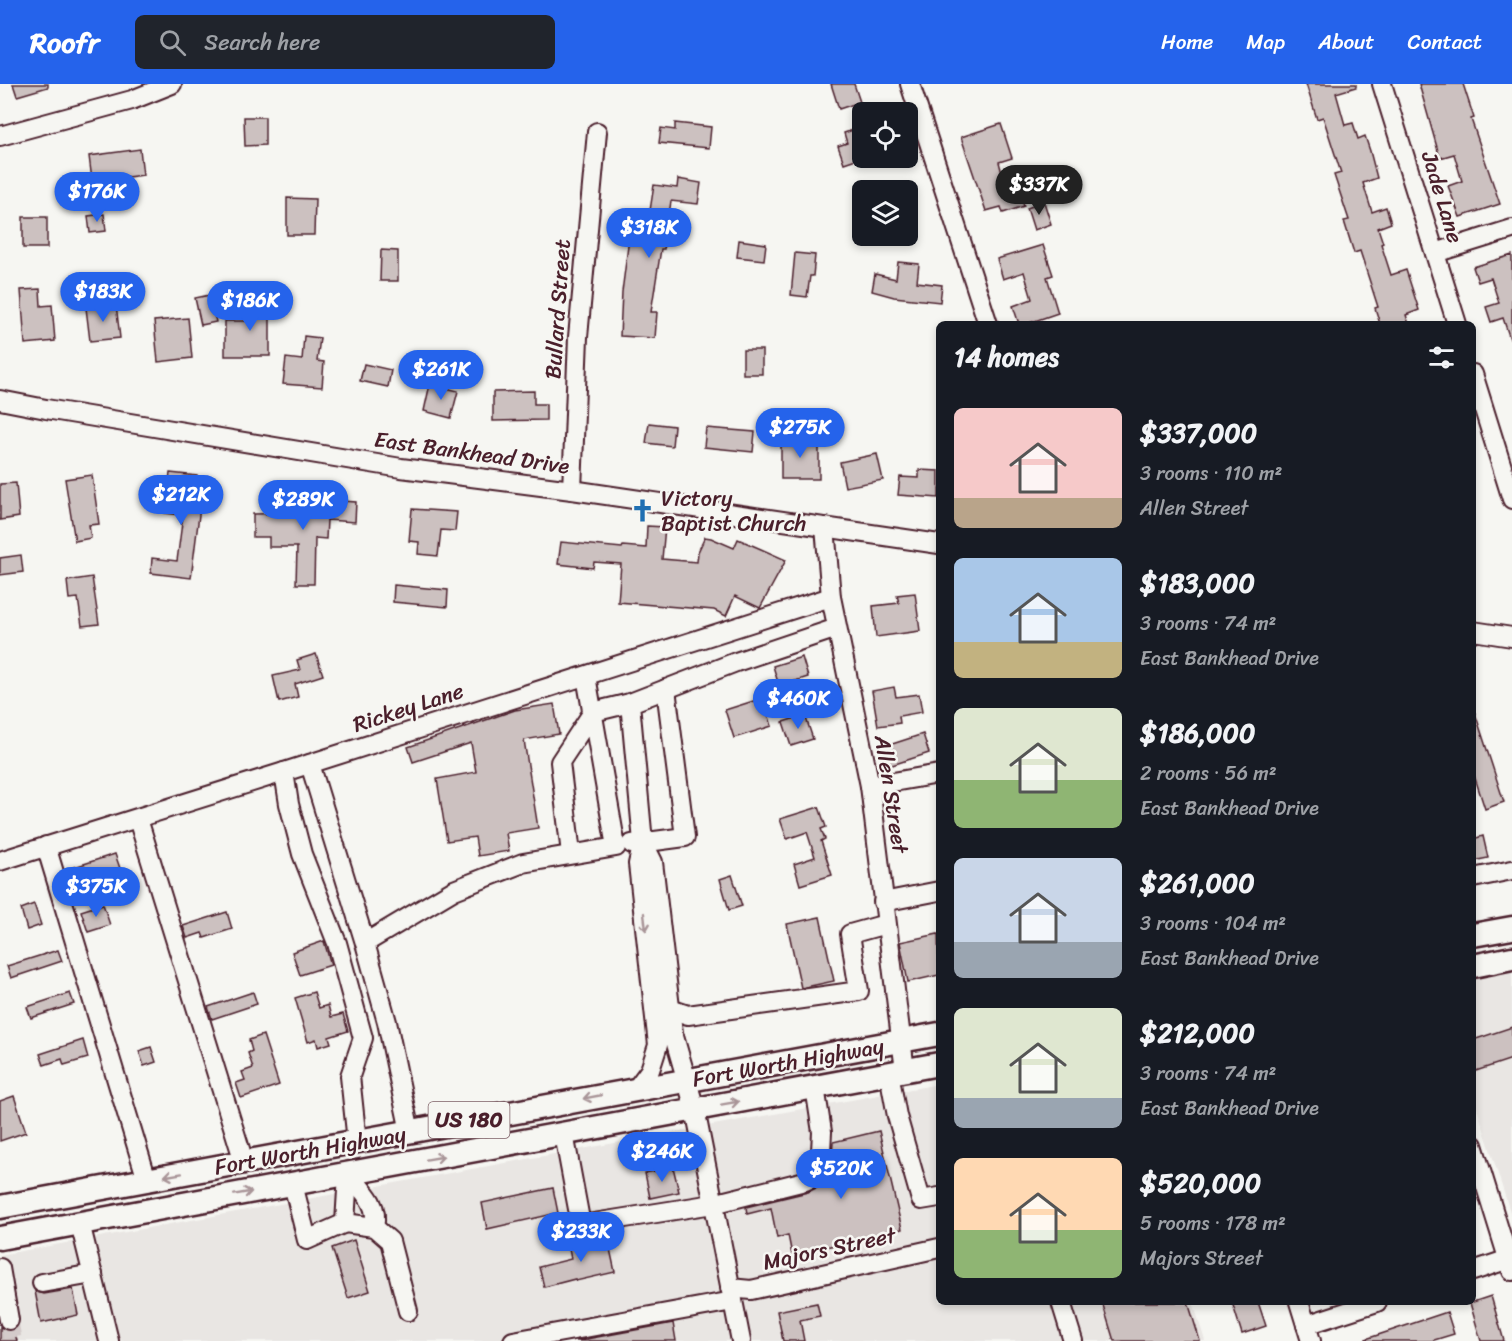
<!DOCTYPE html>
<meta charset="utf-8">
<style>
:root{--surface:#171b24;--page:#20242c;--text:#f1f3f6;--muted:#9ea1a6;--accent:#2563eb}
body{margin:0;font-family:Sriracha,sans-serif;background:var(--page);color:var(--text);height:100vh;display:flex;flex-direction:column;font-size:22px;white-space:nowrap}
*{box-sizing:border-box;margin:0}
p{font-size:20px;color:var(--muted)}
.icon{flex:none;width:33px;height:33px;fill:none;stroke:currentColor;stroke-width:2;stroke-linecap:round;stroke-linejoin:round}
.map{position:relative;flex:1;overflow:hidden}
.drawer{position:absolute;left:936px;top:237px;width:540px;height:984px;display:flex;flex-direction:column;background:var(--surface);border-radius:9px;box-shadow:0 3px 9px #0003}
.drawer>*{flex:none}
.buttons{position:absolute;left:852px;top:18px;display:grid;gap:12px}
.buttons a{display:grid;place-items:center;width:66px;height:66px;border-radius:9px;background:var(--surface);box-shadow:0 3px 9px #0003;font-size:30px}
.price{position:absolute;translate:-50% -51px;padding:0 14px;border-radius:21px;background:var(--accent);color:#fff;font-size:20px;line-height:39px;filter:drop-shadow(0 2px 3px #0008)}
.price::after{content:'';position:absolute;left:50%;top:36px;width:18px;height:14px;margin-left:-9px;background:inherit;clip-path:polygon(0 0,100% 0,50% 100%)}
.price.current{background:#222;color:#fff}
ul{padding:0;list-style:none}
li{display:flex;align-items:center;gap:18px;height:150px;padding:0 18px}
li span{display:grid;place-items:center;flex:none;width:168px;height:120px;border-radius:9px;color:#555}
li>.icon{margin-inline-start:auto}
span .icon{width:72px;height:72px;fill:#fffc;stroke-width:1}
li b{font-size:26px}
h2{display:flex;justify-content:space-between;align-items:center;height:72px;padding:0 18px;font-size:26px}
header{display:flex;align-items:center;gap:36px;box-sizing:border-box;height:84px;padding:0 30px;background:var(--accent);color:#fff}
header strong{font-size:28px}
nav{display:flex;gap:33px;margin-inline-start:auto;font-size:21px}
.search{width:420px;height:54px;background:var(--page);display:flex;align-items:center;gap:15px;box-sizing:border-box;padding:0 21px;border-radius:9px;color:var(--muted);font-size:22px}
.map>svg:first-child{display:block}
.built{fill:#e9e6e3}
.building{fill:#ccc1c0;stroke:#4a1f2b;stroke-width:1.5}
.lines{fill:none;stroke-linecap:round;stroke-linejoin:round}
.minor-tunnel{stroke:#d4cbca;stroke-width:18;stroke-dasharray:18 9;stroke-linecap:butt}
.minor-casing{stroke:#4a1f2b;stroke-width:22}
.major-casing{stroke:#4a1f2b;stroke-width:27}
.minor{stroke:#f6f6f2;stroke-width:18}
.major{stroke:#f6f6f2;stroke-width:22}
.oneway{stroke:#a99598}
.labels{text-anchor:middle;stroke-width:5;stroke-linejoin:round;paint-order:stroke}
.shield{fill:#f6f6f2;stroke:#7e6067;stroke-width:1.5}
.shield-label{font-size:21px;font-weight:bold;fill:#4a1f2b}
.street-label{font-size:22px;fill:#4a1f2b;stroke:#f6f6f2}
.poi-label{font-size:22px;fill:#4a1f2b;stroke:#f6f6f2;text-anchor:start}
</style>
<header>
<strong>Roofr</strong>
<div class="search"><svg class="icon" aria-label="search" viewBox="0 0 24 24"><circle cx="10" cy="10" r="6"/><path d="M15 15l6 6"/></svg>Search here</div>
<nav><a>Home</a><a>Map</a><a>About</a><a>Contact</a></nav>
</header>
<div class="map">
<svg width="1512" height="1257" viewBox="0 0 1512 1257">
<rect width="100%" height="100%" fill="#f6f6f2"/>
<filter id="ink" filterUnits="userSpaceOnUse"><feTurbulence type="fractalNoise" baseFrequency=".0167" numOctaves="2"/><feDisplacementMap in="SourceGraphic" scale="12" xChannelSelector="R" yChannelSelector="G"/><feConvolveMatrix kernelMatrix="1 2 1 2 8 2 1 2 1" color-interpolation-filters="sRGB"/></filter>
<g filter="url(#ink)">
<!-- built -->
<g class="built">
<polygon points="1512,887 1512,1134 1475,1018 1473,1019 1473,895"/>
<polygon points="939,1000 939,1218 1193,1218 1205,1257 0,1257 0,1171"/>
</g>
<!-- building -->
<g class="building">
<polygon points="13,0 48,0 48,3 17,12"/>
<polygon points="831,0 854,0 860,18 839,25"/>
<polygon points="1306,0 1356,0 1356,3 1336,9 1345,41 1353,39 1358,55 1365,52 1370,67 1377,94 1363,99 1372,128 1386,123 1391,139 1378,144 1383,159 1381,160 1391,191 1406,186 1419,226 1406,231 1409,240 1380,240 1375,224 1378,223 1360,167 1354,169 1344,137 1349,136 1334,91 1341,89 1323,33 1317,35"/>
<polygon points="1419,0 1463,0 1474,34 1471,35 1500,120 1460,133 1448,102 1462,97 1454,70 1440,74"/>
<polygon points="244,33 265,33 265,61 245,62"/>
<polygon points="675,39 711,43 709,64 659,59 661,44 675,46"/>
<polygon points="1001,40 1012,74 999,78 1006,104 1018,100 1024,122 1003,129 1001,123 986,127 961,53"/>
<polygon points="862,43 862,73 844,79 838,62 847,59 844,49"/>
<polygon points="140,65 143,91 104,96 105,103 93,104 89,72"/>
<polygon points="678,95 701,99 698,120 671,117 664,165 661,165 651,228 657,228 655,254 620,252 622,208 632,131 649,133 654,101 677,104"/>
<polygon points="287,114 315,115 314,151 287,151"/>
<polygon points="1044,118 1051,140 1034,146 1027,124"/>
<polygon points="104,130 106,147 90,149 88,132"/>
<rect x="23" y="133" width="24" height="31"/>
<polygon points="739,156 766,160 764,176 737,173"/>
<polygon points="1043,161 1053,191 1047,193 1058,229 1026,240 1019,240 1013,222 1032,215 1024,188 1003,195 997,175"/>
<polygon points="381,166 398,167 398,197 380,197"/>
<polygon points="795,169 815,171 813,192 810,192 807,213 791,211"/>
<polygon points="1512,171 1512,254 1510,255 1503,234 1491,238 1486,223 1499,219 1491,194 1478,198 1473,183"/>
<polygon points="898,178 919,180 917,198 942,201 940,218 894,213 872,207 875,190 896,195"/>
<polygon points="40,205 41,222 52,221 55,257 25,260 21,206"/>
<polygon points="210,211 216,238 201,241 195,214"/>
<polygon points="252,213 270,213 270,272 225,272 225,237 252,237"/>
<polygon points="116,220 120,254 90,257 86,224"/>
<polygon points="188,234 192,274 158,278 154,237"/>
<polygon points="304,252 320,254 317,277 324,278 322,303 283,300 286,274 302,276"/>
<rect x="743" y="266" width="19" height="24"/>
<polygon points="364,280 391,286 388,303 360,297"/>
<polygon points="430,300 458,307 451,334 424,327"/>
<polygon points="534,307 534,320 546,320 546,336 493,337 493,308"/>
<polygon points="649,339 674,342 672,362 646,359"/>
<polygon points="706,344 755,348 753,368 704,363"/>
<rect x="781" y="355" width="38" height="40"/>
<polygon points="877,370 883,396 845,403 840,378"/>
<polygon points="919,386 939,387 939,414 898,411 900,393 919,394"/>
<polygon points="170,389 197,392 194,422 200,423 191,494 151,489 152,474 177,477 183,431 165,429"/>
<polygon points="92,391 99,440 89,441 91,454 75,457 65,395"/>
<polygon points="16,399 19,433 0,436 0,400"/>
<polygon points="313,415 356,418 355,438 327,436 326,455 315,454 314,500 296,500 297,463 269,463 269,453 253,453 253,430 312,429"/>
<polygon points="412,425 457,428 455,447 441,446 438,472 418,470 419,458 409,457"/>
<polygon points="647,442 665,443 662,475 697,478 698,468 705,453 711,454 734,464 738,455 786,476 760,524 735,512 726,532 714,526 618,518 621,480 594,478 593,484 558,480 561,458 622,464 623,462 646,464"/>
<polygon points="21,471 23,488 0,491 0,474"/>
<polygon points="92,493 99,540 82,542 78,514 69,515 67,497"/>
<polygon points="394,501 448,506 447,523 393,518"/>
<polygon points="915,509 920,547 876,553 873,522 899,519 897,511"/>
<polygon points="316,570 323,591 295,600 298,613 279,618 273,592 300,586 297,576"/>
<polygon points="802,573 808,593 779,602 773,582"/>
<polygon points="894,603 896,613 919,610 922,628 899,632 900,639 878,642 872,607"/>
<polygon points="763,614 772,642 734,654 725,626"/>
<polygon points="554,620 559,650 524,656 538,744 506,749 509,767 478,772 475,753 447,757 437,695 476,688 471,659 413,678 408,663 515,626"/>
<polygon points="1473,629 1475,629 1504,718 1485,725 1473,688"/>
<polygon points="805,631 813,655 791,662 783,638"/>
<polygon points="923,650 929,669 886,683 880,664"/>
<polygon points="819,723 826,743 821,745 825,755 821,757 832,791 800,801 794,780 815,773 807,748 787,755 780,735"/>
<polygon points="1483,752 1488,774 1473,777 1473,755"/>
<polygon points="115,770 122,790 71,807 65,786"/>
<polygon points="732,791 742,822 729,826 720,795"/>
<polygon points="34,820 41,841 27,846 21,825"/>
<polygon points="103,820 110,841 88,848 81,827"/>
<polygon points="227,828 232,845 204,854 202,849 187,854 183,842"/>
<polygon points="820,833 834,897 801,904 787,840"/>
<polygon points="938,850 939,891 908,898 900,858"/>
<polygon points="324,857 331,881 300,891 292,868"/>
<polygon points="58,866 62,877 11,894 7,882"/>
<polygon points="253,908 257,920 212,935 208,923"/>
<polygon points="314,908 319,924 328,921 331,933 343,930 348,947 329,953 331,959 318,963 316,955 308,958 295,914"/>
<polygon points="70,909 74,920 31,934 27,923"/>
<polygon points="1512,943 1512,975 1473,988 1473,956"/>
<polygon points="263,951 279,1001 241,1014 236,999 245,996 242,988 253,984 248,969 252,967 249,956"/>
<polygon points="83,956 88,974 64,981 62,975 44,981 40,970"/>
<polygon points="151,963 156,978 144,982 139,967"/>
<polygon points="14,1012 26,1048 0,1057 0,1017"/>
<polygon points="879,1047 902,1145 792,1171 788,1151 777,1154 771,1124 747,1130 746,1123 808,1108 822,1101 831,1093 833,1058"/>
<polygon points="673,1083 679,1108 650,1114 645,1089"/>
<polygon points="553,1104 558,1129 487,1145 482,1119"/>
<polygon points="607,1151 615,1188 576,1197 575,1195 544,1203 539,1183 571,1175 568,1160"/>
<polygon points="354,1156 370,1207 348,1214 332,1164"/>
<polygon points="73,1205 78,1231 41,1239 35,1207 44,1210"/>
<polygon points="1491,1212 1504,1257 1481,1257 1470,1219"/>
<polygon points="1102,1218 1188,1218 1200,1257 1114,1257"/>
<polygon points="1232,1218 1258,1218 1266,1242 1242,1250"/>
<polygon points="817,1219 820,1232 800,1236 804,1257 783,1257 777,1227"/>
<polygon points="1447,1228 1454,1250 1431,1257 1367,1257 1366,1255"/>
<polygon points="673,1239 676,1257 576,1257"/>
<polygon points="0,1243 6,1247 14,1246 17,1257 0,1257"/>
</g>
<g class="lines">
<!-- minor-tunnel -->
<polyline class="minor-tunnel" points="9,1236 13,1257"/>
<defs>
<g id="minor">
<polyline points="910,0 988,240"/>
<polyline points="1382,0 1457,240"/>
<polyline points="0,52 132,16 172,0"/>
<polyline points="1435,169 1512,145"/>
<polyline points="1473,290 1512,415"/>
<polyline points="0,316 46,325 401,384 572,406 939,460"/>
<polyline points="572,406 578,253 597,48"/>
<polyline points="825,443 831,513 870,702 905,987"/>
<polyline points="1473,547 1512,553"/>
<polyline points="310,680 365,859 387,938 410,1048"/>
<polyline points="284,688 289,720 302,770 337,859 363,954 350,992 357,1058"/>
<polyline points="870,702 939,690"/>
<polyline points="138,735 244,1078"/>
<polyline points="643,758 630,619 736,578 837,544"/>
<polyline points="632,760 685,753 666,605"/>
<polyline points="46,762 147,1096"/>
<polyline points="571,770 560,678 593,628 630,619"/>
<polyline points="0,777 284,688 831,513"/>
<polyline points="1473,794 1512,786"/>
<polyline points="883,818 939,807"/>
<polyline points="365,859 454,806 523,779 616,763 586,592"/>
<polyline points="670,925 688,931 859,907 850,850 886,840"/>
<polyline points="889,989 897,1032 921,1116 939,1113"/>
<polyline points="636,1005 650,986 658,961 638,780 643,758 653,778 673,949 695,1025 741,1257"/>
<polyline points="564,1050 581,1141 713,1120 805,1097 814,1093 820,1086 822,1048 815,1003"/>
<polyline points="1473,1061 1512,1187"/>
<polyline points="348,1090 345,1139 374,1143 390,1157 408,1227"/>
<path d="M348,1090C362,1106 380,1120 374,1143"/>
<polyline points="293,1100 307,1156 345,1139"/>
<polyline points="80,1139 109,1257"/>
<polyline points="0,1184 9,1236"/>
<polyline points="1473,1187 1512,1174"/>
<polyline points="42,1199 93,1190"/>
<polyline points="730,1204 751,1206 939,1164"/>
<polyline points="1061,1218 1073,1257"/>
<polyline points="1299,1218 1311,1257"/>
<polyline points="1306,1241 1377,1218"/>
<polyline points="513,1257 733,1217"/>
</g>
<g id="major">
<polyline points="1473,851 1512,844"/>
<polyline points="1473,882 1512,874"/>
<polyline points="0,1123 939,950"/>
<polyline points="0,1154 939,980"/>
</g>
</defs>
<!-- minor casing -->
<use href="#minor" class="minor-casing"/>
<!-- major casing -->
<use href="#major" class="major-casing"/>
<!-- minor -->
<use href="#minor" class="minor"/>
<!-- major -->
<use href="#major" class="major"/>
</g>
<!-- one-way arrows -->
<defs><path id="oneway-shaft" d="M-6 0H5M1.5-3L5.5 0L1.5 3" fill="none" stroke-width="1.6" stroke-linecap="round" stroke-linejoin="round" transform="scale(1.5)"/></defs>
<g class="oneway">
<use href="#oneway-shaft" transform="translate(645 838) rotate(83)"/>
<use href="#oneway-shaft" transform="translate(592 1013) rotate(169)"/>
<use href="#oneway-shaft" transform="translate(730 1019) rotate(-10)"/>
<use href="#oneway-shaft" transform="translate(435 1074) rotate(-10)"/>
<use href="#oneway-shaft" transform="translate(173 1091) rotate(170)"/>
<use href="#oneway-shaft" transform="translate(243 1109) rotate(-10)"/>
</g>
</g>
<!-- icons -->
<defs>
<symbol id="church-bare" viewBox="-9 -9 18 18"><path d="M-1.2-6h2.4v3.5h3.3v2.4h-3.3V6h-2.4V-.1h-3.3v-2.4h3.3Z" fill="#1f6fb2" stroke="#f6f6f2" stroke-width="2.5" paint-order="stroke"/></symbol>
</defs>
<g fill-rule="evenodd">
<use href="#church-bare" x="626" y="410" width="33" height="33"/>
</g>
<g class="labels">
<!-- shield labels -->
<rect class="shield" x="428.5" y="1018" width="81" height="36" rx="4.5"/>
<g class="shield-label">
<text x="469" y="1043">US 180</text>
</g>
<!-- street labels -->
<g class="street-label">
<text transform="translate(1443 113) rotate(73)" y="8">Jade Lane</text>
<text transform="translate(557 225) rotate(-86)" y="8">Bullard Street</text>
<text transform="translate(472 368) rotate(8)" y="8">East Bankhead Drive</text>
<text transform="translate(408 623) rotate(-18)" y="8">Rickey Lane</text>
<text transform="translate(892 710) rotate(81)" y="8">Allen Street</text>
<text transform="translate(788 978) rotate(-10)" y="8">Fort Worth Highway</text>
<text transform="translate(310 1066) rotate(-10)" y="8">Fort Worth Highway</text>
<text transform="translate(829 1164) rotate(-12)" y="8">Majors Street</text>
</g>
<!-- poi labels -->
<g class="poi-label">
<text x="661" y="422">Victory<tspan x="661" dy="25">Baptist Church</tspan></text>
</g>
</g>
</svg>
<div class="buttons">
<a><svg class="icon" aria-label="locate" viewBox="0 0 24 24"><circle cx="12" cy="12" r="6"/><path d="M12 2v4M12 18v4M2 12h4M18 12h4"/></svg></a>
<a><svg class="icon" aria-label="layers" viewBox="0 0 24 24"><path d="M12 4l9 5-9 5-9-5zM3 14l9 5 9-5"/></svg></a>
</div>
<b class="price current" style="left:1039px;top:132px">$337K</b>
<b class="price" style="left:97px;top:139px">$176K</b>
<b class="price" style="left:649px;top:175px">$318K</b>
<b class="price" style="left:103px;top:239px">$183K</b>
<b class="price" style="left:250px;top:248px">$186K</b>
<b class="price" style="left:441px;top:317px">$261K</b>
<b class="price" style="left:800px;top:375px">$275K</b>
<b class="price" style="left:181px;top:442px">$212K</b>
<b class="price" style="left:303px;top:447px">$289K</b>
<b class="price" style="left:798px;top:646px">$460K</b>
<b class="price" style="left:96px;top:834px">$375K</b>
<b class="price" style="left:662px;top:1099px">$246K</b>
<b class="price" style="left:841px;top:1116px">$520K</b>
<b class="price" style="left:581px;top:1179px">$233K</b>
<section class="drawer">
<h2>14 homes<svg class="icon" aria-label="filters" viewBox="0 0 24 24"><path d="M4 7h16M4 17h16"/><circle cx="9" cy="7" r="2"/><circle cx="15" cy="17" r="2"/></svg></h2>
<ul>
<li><span style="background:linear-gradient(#f6c9c9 75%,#b9a48a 0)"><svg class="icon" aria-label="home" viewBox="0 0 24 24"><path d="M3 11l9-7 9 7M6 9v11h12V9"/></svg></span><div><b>$337,000</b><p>3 rooms · 110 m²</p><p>Allen Street</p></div></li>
<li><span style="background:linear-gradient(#a9c7e8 70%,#c2b280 0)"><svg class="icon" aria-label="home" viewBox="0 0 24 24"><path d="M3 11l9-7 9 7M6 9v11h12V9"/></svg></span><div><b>$183,000</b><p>3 rooms · 74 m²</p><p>East Bankhead Drive</p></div></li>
<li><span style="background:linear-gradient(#dfe7d0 60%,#8fb573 0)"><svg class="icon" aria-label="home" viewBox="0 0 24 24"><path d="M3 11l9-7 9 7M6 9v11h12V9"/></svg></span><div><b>$186,000</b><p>2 rooms · 56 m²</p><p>East Bankhead Drive</p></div></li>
<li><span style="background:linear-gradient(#c9d6e8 70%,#9aa5b1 0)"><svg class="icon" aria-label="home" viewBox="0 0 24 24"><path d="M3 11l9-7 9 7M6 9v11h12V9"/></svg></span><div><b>$261,000</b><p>3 rooms · 104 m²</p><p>East Bankhead Drive</p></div></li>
<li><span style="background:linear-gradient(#dfe7d0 75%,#9aa5b1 0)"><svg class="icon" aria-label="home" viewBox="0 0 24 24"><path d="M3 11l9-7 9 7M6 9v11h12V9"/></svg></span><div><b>$212,000</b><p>3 rooms · 74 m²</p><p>East Bankhead Drive</p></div></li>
<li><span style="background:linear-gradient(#ffd9b3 60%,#8fb573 0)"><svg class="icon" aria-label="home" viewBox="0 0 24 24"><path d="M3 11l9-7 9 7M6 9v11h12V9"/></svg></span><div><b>$520,000</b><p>5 rooms · 178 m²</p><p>Majors Street</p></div></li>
</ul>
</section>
</div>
